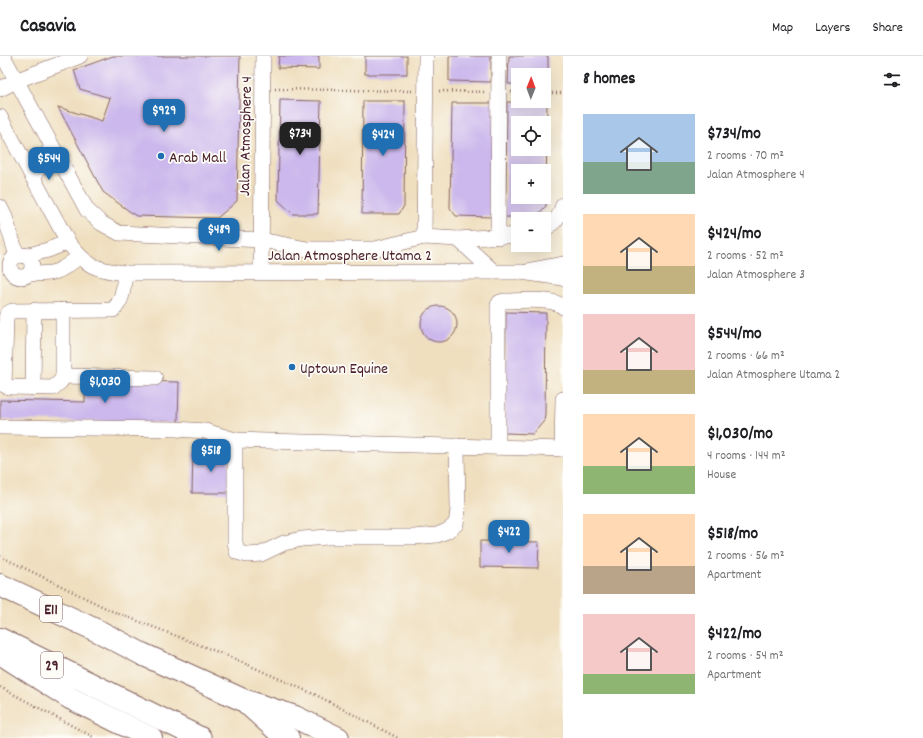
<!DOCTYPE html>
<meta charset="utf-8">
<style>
:root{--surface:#fff;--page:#f6f6f6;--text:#202124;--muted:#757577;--line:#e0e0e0;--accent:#1f6fb2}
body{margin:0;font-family:Dekko,sans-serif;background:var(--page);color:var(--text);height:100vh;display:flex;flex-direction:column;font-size:15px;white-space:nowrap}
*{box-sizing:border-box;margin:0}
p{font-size:13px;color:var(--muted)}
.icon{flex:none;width:22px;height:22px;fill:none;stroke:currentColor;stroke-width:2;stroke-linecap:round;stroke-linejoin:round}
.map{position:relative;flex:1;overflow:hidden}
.side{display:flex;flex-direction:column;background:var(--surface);width:360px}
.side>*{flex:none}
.needle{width:26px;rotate:1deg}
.fabs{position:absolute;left:511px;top:12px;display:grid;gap:8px}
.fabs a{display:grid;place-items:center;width:40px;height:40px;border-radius:0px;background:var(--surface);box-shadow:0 4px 16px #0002;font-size:20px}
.price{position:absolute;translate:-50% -34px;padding:0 9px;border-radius:8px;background:var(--accent);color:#fff;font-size:13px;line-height:26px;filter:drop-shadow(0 1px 2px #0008)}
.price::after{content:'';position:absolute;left:50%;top:24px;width:12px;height:9px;margin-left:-6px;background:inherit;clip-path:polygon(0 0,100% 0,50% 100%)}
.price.active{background:#222;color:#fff}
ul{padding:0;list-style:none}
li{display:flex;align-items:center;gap:12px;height:100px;padding:0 20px}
li span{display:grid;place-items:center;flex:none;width:112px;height:80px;border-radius:0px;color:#555}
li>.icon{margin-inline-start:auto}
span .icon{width:48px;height:48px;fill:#fffc;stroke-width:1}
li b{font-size:17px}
h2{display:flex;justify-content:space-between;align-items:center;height:48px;padding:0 20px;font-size:17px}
header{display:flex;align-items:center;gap:24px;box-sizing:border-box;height:56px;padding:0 20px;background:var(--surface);border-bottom:1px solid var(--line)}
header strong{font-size:19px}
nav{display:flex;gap:22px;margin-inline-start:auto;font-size:14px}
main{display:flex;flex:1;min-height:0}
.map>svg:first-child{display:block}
.building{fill:#ccb8ec;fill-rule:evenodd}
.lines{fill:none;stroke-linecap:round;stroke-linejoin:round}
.minor-casing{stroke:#84625f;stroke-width:16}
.highway-casing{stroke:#84625f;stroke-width:24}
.path{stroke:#84625f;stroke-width:2.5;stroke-dasharray:1 3;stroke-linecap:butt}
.minor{stroke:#fff;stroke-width:15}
.highway{stroke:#fff;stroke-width:22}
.poi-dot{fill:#1f6fb2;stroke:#fdfcf7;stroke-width:1.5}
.labels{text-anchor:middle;stroke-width:3.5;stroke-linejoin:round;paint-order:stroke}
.shield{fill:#fdfcf7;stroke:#806168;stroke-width:1}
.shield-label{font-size:15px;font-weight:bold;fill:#4a1f2b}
.street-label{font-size:16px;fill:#4a1f2b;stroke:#fdfcf7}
.poi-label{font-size:16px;fill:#4a1f2b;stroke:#fdfcf7;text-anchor:start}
</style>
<header>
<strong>Casavia</strong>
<nav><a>Map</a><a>Layers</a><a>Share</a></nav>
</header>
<main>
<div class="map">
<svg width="563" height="682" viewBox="0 0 563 682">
<rect width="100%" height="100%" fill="#fdfcf7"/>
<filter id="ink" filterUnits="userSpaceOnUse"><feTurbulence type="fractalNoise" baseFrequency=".025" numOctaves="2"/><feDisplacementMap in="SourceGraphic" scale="8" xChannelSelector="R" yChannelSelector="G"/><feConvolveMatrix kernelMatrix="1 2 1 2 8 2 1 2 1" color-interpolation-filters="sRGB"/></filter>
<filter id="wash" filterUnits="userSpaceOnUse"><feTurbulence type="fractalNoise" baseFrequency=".012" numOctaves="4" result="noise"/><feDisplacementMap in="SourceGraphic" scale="16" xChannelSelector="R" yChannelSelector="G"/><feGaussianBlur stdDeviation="0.9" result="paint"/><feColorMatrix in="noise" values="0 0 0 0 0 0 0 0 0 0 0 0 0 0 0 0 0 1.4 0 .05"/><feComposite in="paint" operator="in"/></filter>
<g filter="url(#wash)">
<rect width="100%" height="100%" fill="#efdfbf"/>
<g id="blocks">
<!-- building -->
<g class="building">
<polygon points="113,0 240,0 237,145 217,162 136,160 103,136 58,51 102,65 110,42 80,33 74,14"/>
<polygon points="279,0 319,0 319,13 278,12"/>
<rect x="365" y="0" width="42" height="18"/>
<polygon points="449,0 491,0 491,26 449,25"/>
<polygon points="509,0 548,0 548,29 544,29 544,19 518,19 518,28 508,28"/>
<polygon points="280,44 321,45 318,158 293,158 278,144"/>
<polygon points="363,45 405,45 404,150 399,158 362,158"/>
<path d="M507,46H547L546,150L536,161H504L506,134ZM518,67H544V93H518ZM518,115H544V141H518Z"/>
<polygon points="452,47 494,47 493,161 456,160 450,152"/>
<circle cx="439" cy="268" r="18"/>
<polygon points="506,256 546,257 545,359 544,365 533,378 505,377"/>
<polygon points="85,324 179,326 178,367 0,364 0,344 85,346"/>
<polygon points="193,396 229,397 229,437 192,437"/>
<polygon points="480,485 539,486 538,512 480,511"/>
</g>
</g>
</g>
<g filter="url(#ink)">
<use href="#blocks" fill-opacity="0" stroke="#84625f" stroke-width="1"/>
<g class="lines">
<defs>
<g id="minor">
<polyline points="3,0 87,154 101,167 119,177 261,184 307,193 375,193 424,181 458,183 518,179"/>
<polyline points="0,33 18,24 80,0"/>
<path d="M0,61L68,186C86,210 95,214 125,217L521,216L563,222"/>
<polyline points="33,122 52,90"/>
<polyline points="0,151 5,161 17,200"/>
<path d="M544,174C555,166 559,162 563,149"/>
<polyline points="424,181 426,0"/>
<polyline points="498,181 499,0"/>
<polyline points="458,183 494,216"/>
<circle cx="21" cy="210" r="11"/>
<polyline points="25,200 48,194 68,186"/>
<polyline points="531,214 563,208"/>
<polyline points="261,216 263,0"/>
<path d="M125,217C123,232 124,243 113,254L12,255L7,258L6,263L4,329L9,331L53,332L61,325L63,320L155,322"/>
<path d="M29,218C56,218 58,217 79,201"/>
<polyline points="63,254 63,320"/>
<polyline points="33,332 34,254"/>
<polyline points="0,371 176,373 205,375 235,384 235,486 237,496 247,499 261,498 284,487 302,483 328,481 414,481 437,479 447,475 456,468 458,454 457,390"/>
<polyline points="235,384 563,393"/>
<path d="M498,391V249L500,246L504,245C518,245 553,241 563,251"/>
<polyline points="562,393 563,343"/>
</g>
<g id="highway">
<polyline points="0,529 102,577 142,598 243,644 295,661 338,682"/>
<polyline points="0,583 200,682"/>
<polyline points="0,597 70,642 151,682"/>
<polyline points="248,648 278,675 288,682"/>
</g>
</defs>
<!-- minor casing -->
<use href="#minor" class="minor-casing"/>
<!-- highway casing -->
<use href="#highway" class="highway-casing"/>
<!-- path -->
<g class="path">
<polyline points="275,33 412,35"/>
<polyline points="439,35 486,36"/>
<polyline points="511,36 518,36"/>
<polyline points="544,37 563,37"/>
<polyline points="0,500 112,555 228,600 318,640 398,682"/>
<polyline points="0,631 95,682"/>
</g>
<!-- minor -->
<use href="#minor" class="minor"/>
<!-- highway -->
<use href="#highway" class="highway"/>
</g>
</g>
<!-- markers -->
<g class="poi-dot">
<circle cx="161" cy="100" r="4"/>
<circle cx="292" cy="311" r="4"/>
</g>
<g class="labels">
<!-- shield labels -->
<g class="shield">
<rect x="40" y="540" width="22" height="26" rx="3"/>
<rect x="41" y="596" width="22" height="26" rx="3"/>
</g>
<g class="shield-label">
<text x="51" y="558">E11</text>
<text x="52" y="614">29</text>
</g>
<!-- street labels -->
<g class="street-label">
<text transform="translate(244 80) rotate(-89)" y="6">Jalan Atmosphere 4</text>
<text x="350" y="204">Jalan Atmosphere Utama 2</text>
</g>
<!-- poi labels -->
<g class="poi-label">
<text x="169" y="106">Arab Mall</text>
<text x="300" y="317">Uptown Equine</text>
</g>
</g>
</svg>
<div class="fabs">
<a><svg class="needle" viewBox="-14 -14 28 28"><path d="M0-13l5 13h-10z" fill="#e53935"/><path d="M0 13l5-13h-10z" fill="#757577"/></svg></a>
<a><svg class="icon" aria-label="locate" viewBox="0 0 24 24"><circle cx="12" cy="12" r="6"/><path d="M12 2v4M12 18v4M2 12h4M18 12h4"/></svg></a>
<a>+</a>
<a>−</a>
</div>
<b class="price" style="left:164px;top:77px">$929</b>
<b class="price active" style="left:300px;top:100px">$734</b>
<b class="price" style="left:383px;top:101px">$424</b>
<b class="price" style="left:49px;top:125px">$544</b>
<b class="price" style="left:219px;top:196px">$489</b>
<b class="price" style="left:105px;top:348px">$1,030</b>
<b class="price" style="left:211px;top:417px">$518</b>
<b class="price" style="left:509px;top:498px">$422</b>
</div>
<section class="side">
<h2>8 homes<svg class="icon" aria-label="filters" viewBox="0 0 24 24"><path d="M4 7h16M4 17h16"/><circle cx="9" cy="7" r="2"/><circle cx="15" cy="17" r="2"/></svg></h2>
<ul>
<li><span style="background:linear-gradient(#a9c7e8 60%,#7fa58c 0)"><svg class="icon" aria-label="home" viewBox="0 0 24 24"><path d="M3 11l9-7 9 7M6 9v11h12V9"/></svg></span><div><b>$734/mo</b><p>2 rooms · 70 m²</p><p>Jalan Atmosphere 4</p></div></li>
<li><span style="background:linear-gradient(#ffd9b3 65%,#c2b280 0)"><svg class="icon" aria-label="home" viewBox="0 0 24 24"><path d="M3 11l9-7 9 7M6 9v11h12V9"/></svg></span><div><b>$424/mo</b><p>2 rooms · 52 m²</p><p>Jalan Atmosphere 3</p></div></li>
<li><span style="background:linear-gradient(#f6c9c9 70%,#c2b280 0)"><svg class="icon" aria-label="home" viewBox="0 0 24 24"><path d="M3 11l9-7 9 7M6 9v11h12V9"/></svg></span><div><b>$544/mo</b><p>2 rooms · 66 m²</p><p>Jalan Atmosphere Utama 2</p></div></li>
<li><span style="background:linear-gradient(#ffd9b3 65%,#8fb573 0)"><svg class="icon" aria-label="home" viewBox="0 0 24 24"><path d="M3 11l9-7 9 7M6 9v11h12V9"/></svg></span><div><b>$1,030/mo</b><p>4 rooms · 144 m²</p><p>House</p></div></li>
<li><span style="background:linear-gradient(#ffd9b3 65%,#b9a48a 0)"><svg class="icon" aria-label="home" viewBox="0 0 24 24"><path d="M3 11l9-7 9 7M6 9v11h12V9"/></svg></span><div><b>$518/mo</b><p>2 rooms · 56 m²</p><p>Apartment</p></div></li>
<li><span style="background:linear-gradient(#f6c9c9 75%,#8fb573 0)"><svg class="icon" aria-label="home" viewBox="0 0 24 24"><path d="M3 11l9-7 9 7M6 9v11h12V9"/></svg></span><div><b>$422/mo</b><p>2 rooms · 54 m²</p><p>Apartment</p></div></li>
</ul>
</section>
</main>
